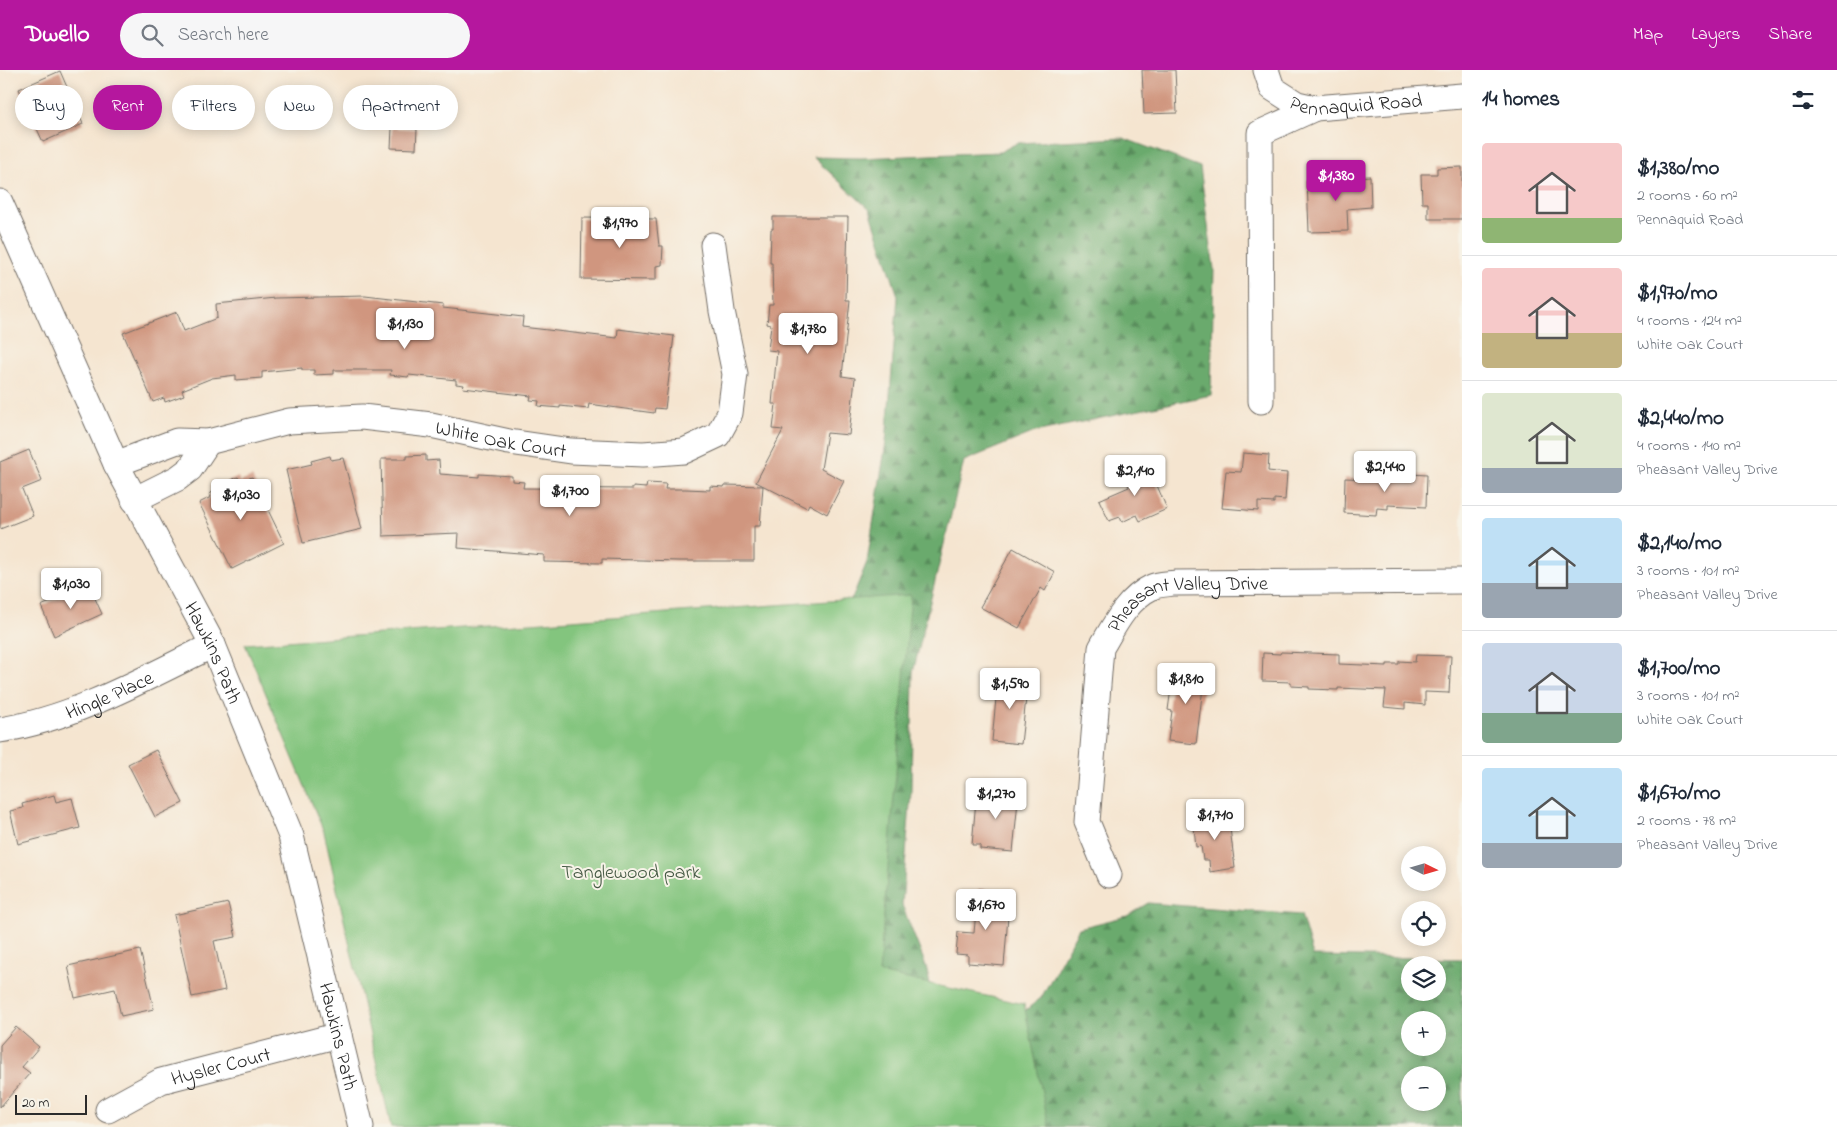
<!DOCTYPE html>
<meta charset="utf-8">
<style>
:root{--surface:#fff;--page:#f6f6f7;--text:#1f2937;--muted:#747a83;--line:#e0e1e3;--accent:#b5179e}
body{margin:0;font-family:"Indie Flower",sans-serif;background:var(--page);color:var(--text);height:100vh;display:flex;flex-direction:column;font-size:19px;white-space:nowrap}
*{box-sizing:border-box;margin:0}
p{font-size:16px;color:var(--muted)}
.icon{flex:none;width:28px;height:28px;fill:none;stroke:currentColor;stroke-width:2;stroke-linecap:round;stroke-linejoin:round}
.map{position:relative;flex:1;overflow:hidden}
.drawer{display:flex;flex-direction:column;background:var(--surface);width:375px}
.drawer>*{flex:none}
.top-card{position:absolute;left:15px;top:15px;width:475px;height:45px;display:flex;gap:10px}
.needle{width:32px;rotate:95deg}
.tools{position:absolute;left:1401px;top:776px;display:grid;gap:10px}
.tools a{display:grid;place-items:center;width:45px;height:45px;border-radius:50%;background:var(--surface);box-shadow:0 2px 12px #0003;font-size:25px}
.scale{position:absolute;left:15px;bottom:12px;width:72px;box-sizing:border-box;padding-left:5px;border:2px solid #2b2b2b;border-top:0;font-size:14px;line-height:18px;white-space:nowrap;color:#2b2b2b;-webkit-text-stroke:4px #f7f3e8;paint-order:stroke}
.price{position:absolute;translate:-50% -42px;padding:0 11px;border-radius:5px;background:#fff;color:#222;font-size:16px;line-height:32px;filter:drop-shadow(0 1px 2px #0008)}
.price::after{content:'';position:absolute;left:50%;top:30px;width:15px;height:11px;margin-left:-8px;background:inherit;clip-path:polygon(0 0,100% 0,50% 100%)}
.price.selected{background:var(--accent);color:#fff}
ul{padding:0;list-style:none}
li{display:flex;align-items:center;gap:15px;height:125px;padding:0 20px}
li+li{border-top:1px solid var(--line)}
li span{display:grid;place-items:center;flex:none;width:140px;height:100px;border-radius:5px;color:#555}
li>.icon{margin-inline-start:auto}
span .icon{width:60px;height:60px;fill:#fffc;stroke-width:1}
li b{font-size:21px}
h2{display:flex;justify-content:space-between;align-items:center;height:60px;padding:0 20px;font-size:21px}
.tag{padding:0 18px;border-radius:22px;background:var(--surface);box-shadow:0 2px 12px #0003;font-size:18px;line-height:45px}
.tag.selected{background:var(--accent);color:#fff}
header{display:flex;align-items:center;gap:30px;box-sizing:border-box;height:70px;padding:0 25px;background:var(--accent);color:#fff}
header strong{font-size:24px}
nav{display:flex;gap:28px;margin-inline-start:auto;font-size:18px}
.search{width:350px;height:45px;background:var(--page);display:flex;align-items:center;gap:12px;box-sizing:border-box;padding:0 18px;border-radius:28px;color:var(--muted);font-size:19px}
main{display:flex;flex:1;min-height:0}
.map>svg:first-child{display:block}
.forest{fill:url(#forest-firs);stroke:#4a6a4c;fill-rule:evenodd}
.green{fill:#83c57e;stroke:#577854}
.building{fill:#d0967f}
.lines{fill:none;stroke-linecap:round;stroke-linejoin:round}
.street-casing{stroke:#726c65;stroke-width:27}
.street{stroke:#fff;stroke-width:25}
.labels{text-anchor:middle;stroke-width:4;stroke-linejoin:round;paint-order:stroke}
.street-label{font-size:20px;fill:#2b2b2b;stroke:#f7f3e8}
.park-label{font-size:20px;fill:#455944;stroke:#f7f3e8}
</style>
<header>
<strong>Dwello</strong>
<div class="search"><svg class="icon" aria-label="search" viewBox="0 0 24 24"><circle cx="10" cy="10" r="6"/><path d="M15 15l6 6"/></svg>Search here</div>
<nav><a>Map</a><a>Layers</a><a>Share</a></nav>
</header>
<main>
<div class="map">
<svg width="1462" height="1057" viewBox="0 0 1462 1057">
<defs>
<pattern id="forest-firs" width="22" height="20" patternUnits="userSpaceOnUse" patternTransform="scale(1.25)"><rect width="22" height="20" fill="#6aaa6d"/><path d="M5 1l3.5 6h-7zM16 11l3.5 6h-7z" fill="#578b5a"/></pattern>
</defs>
<rect width="100%" height="100%" fill="#f7f3e8"/>
<filter id="ink" filterUnits="userSpaceOnUse"><feTurbulence type="fractalNoise" baseFrequency=".02" numOctaves="2"/><feDisplacementMap in="SourceGraphic" scale="10" xChannelSelector="R" yChannelSelector="G"/><feConvolveMatrix kernelMatrix="1 2 1 2 8 2 1 2 1" color-interpolation-filters="sRGB"/></filter>
<filter id="wash" filterUnits="userSpaceOnUse"><feTurbulence type="fractalNoise" baseFrequency=".0096" numOctaves="4" result="noise"/><feDisplacementMap in="SourceGraphic" scale="20" xChannelSelector="R" yChannelSelector="G"/><feGaussianBlur stdDeviation="1.12" result="paint"/><feColorMatrix in="noise" values="0 0 0 0 0 0 0 0 0 0 0 0 0 0 0 0 0 1.4 0 .05"/><feComposite in="paint" operator="in"/></filter>
<g filter="url(#wash)">
<rect width="100%" height="100%" fill="#f5e5d0"/>
<!-- forest -->
<g class="forest">
<polygon points="1123,68 1200,97 1214,199 1211,325 1035,362 964,391 913,603 911,722 902,835 926,896 938,949 297,593 832,577 867,492 886,372 898,226 870,140 813,87 861,88 1000,82 1017,73"/>
<path d="M1148,833L1301,845L1313,886L1462,889V1057H1034L1014,949L1041,928L1079,858L1127,846ZM1410,895H1438V922H1410ZM1410,950H1438V978H1410ZM1410,1005H1438V1032H1410Z"/>
</g>
<!-- green -->
<polygon class="green" points="911,525 879,903 1024,934 1049,1057 391,1057 324,762 245,574"/>
<g id="blocks">
<!-- building -->
<g class="building">
<polygon points="1142,0 1175,0 1177,43 1144,44"/>
<polygon points="60,1 83,54 43,72 19,19"/>
<polygon points="392,58 417,59 416,79 391,78"/>
<polygon points="1462,97 1462,149 1428,149 1428,133 1422,133 1421,104 1437,104 1437,98"/>
<polygon points="1370,106 1371,137 1347,139 1348,161 1309,162 1307,110"/>
<polygon points="773,147 848,147 846,230 850,230 842,306 855,308 849,365 827,363 821,399 844,411 827,444 809,434 807,438 756,412 783,360 773,359 776,334 772,334 777,281 768,280 771,255 767,254 769,235 773,235 772,193 770,193 771,159 773,159"/>
<polygon points="582,148 656,149 659,176 663,176 662,195 656,196 656,210 581,209"/>
<polygon points="365,226 443,235 443,238 523,247 522,257 617,268 618,259 674,266 665,339 655,338 654,343 589,334 588,339 560,336 560,338 538,336 539,331 530,330 531,326 463,318 464,315 456,314 456,310 409,305 408,307 390,305 391,300 334,300 334,304 314,305 314,300 302,300 302,298 262,302 262,308 236,310 236,305 212,308 182,320 184,325 165,332 164,328 153,332 123,263 177,242 184,261 217,248 216,234 276,228"/>
<polygon points="29,380 42,411 22,419 33,446 0,459 0,392"/>
<polygon points="1243,383 1269,385 1268,401 1287,403 1285,430 1274,429 1274,433 1258,432 1258,441 1222,438 1226,401 1241,402"/>
<polygon points="426,385 426,391 439,390 440,404 479,407 479,404 512,406 512,411 524,412 523,418 633,419 633,417 646,418 647,413 666,414 665,419 685,419 710,420 710,416 724,417 725,415 763,416 760,456 754,456 754,491 679,491 602,489 602,493 544,492 544,485 458,478 459,463 383,466 381,389 407,389 407,386"/>
<polygon points="330,386 331,390 343,388 362,459 303,473 286,400 312,394 311,391"/>
<polygon points="1147,392 1167,439 1140,451 1137,445 1122,452 1120,447 1109,451 1099,430 1129,417 1123,403"/>
<polygon points="1393,403 1427,405 1426,437 1388,435 1388,439 1377,438 1376,445 1344,443 1345,408 1393,410"/>
<polygon points="238,407 240,412 252,407 284,473 232,499 199,433 211,427 209,424 221,418 221,415"/>
<polygon points="1013,478 1055,502 1045,521 1041,518 1019,558 980,537"/>
<polygon points="89,515 102,544 54,566 41,536"/>
<polygon points="1281,582 1339,584 1339,594 1387,596 1387,594 1399,594 1399,591 1415,592 1416,585 1451,586 1449,623 1425,622 1425,635 1405,633 1405,639 1384,637 1386,620 1338,618 1338,620 1309,619 1309,617 1291,616 1291,612 1262,611 1263,583 1280,584"/>
<polygon points="1174,597 1205,601 1196,674 1168,671 1172,641 1168,640"/>
<polygon points="998,607 1028,610 1021,674 992,671"/>
<polygon points="156,680 183,733 155,747 128,694"/>
<polygon points="988,717 1019,720 1013,782 980,779 980,775 972,775 976,730 986,731"/>
<polygon points="54,725 56,732 72,728 80,758 18,774 10,741 23,738 22,734"/>
<polygon points="1228,742 1235,798 1210,802 1209,790 1203,790 1201,776 1196,777 1193,747"/>
<polygon points="978,819 1004,821 1002,845 1008,846 1004,896 968,893 968,885 956,884 958,862 974,863"/>
<polygon points="228,833 236,867 214,871 225,920 192,927 174,845"/>
<polygon points="140,880 154,939 121,946 115,919 75,928 68,896"/>
<polygon points="16,957 39,977 22,997 30,1003 0,1037 0,975"/>
</g>
</g>
</g>
<g filter="url(#ink)">
<use href="#blocks" fill-opacity="0" stroke="#726c65" stroke-width="1"/>
<g class="lines">
<defs>
<g id="street">
<path id="s1" d="M1266,0L1272,18L1297,34L1315,38L1462,26"/>
<path id="s2" d="M0,132L116,394L213,575L291,766L361,1057"/>
<polyline points="1261,331 1260,63 1315,38"/>
<path id="s3" d="M116,394L177,371L208,372L289,351L362,347L431,355L509,372L571,381L643,384L684,381L718,365L730,343L735,304L722,241L713,175"/>
<polyline points="134,430 178,408 190,399 208,372"/>
<path id="s4" d="M0,660C76,648 145,608 213,575"/>
<path id="s5" d="M1109,805L1087,752L1101,578C1114,556 1127,529 1152,517C1158,514 1168,514 1175,513L1462,511"/>
<path id="s6" d="M108,1040L161,1011L339,965"/>
</g>
</defs>
<!-- street casing -->
<use href="#street" class="street-casing"/>
<!-- street -->
<use href="#street" class="street"/>
</g>
</g>
<g class="labels">
<!-- street labels -->
<g class="street-label">
<text dy="7" stroke="none"><textPath href="#s1" startOffset="108">Pennaquid Road</textPath></text>
<text dy="7" stroke="none"><textPath href="#s3" startOffset="394">White Oak Court</textPath></text>
<text dy="7" stroke="none"><textPath href="#s5" startOffset="341">Pheasant Valley Drive</textPath></text>
<text dy="7" stroke="none"><textPath href="#s2" startOffset="499">Hawkins Path</textPath></text>
<text dy="7" stroke="none"><textPath href="#s4" startOffset="115">Hingle Place</textPath></text>
<text dy="7" stroke="none"><textPath href="#s2" startOffset="904">Hawkins Path</textPath></text>
<text dy="7" stroke="none"><textPath href="#s6" startOffset="122">Hysler Court</textPath></text>
</g>
<!-- park labels -->
<g class="park-label">
<text x="631" y="808">Tanglewood park</text>
</g>
</g>
</svg>
<div class="tools">
<a><svg class="needle" viewBox="-14 -14 28 28"><path d="M0-13l5 13h-10z" fill="#e53935"/><path d="M0 13l5-13h-10z" fill="#747a83"/></svg></a>
<a><svg class="icon" aria-label="locate" viewBox="0 0 24 24"><circle cx="12" cy="12" r="6"/><path d="M12 2v4M12 18v4M2 12h4M18 12h4"/></svg></a>
<a><svg class="icon" aria-label="layers" viewBox="0 0 24 24"><path d="M12 4l9 5-9 5-9-5zM3 14l9 5 9-5"/></svg></a>
<a>+</a>
<a>−</a>
</div>
<div class="scale">20 m</div>
<b class="price selected" style="left:1336px;top:132px">$1,380</b>
<b class="price" style="left:620px;top:179px">$1,970</b>
<b class="price" style="left:405px;top:280px">$1,130</b>
<b class="price" style="left:808px;top:285px">$1,780</b>
<b class="price" style="left:1385px;top:423px">$2,440</b>
<b class="price" style="left:1135px;top:427px">$2,140</b>
<b class="price" style="left:570px;top:447px">$1,700</b>
<b class="price" style="left:241px;top:451px">$1,030</b>
<b class="price" style="left:71px;top:540px">$1,030</b>
<b class="price" style="left:1186px;top:635px">$1,810</b>
<b class="price" style="left:1010px;top:640px">$1,590</b>
<b class="price" style="left:996px;top:750px">$1,270</b>
<b class="price" style="left:1215px;top:771px">$1,710</b>
<b class="price" style="left:986px;top:861px">$1,670</b>
<div class="top-card">
<a class="tag">Buy</a>
<a class="tag selected">Rent</a>
<a class="tag">Filters</a>
<a class="tag">New</a>
<a class="tag">Apartment</a>
</div>
</div>
<section class="drawer">
<h2>14 homes<svg class="icon" aria-label="filters" viewBox="0 0 24 24"><path d="M4 7h16M4 17h16"/><circle cx="9" cy="7" r="2"/><circle cx="15" cy="17" r="2"/></svg></h2>
<ul>
<li><span style="background:linear-gradient(#f6c9c9 75%,#8fb573 0)"><svg class="icon" aria-label="home" viewBox="0 0 24 24"><path d="M3 11l9-7 9 7M6 9v11h12V9"/></svg></span><div><b>$1,380/mo</b><p>2 rooms · 60 m²</p><p>Pennaquid Road</p></div></li>
<li><span style="background:linear-gradient(#f6c9c9 65%,#c2b280 0)"><svg class="icon" aria-label="home" viewBox="0 0 24 24"><path d="M3 11l9-7 9 7M6 9v11h12V9"/></svg></span><div><b>$1,970/mo</b><p>4 rooms · 124 m²</p><p>White Oak Court</p></div></li>
<li><span style="background:linear-gradient(#dfe7d0 75%,#9aa5b1 0)"><svg class="icon" aria-label="home" viewBox="0 0 24 24"><path d="M3 11l9-7 9 7M6 9v11h12V9"/></svg></span><div><b>$2,440/mo</b><p>4 rooms · 140 m²</p><p>Pheasant Valley Drive</p></div></li>
<li><span style="background:linear-gradient(#bfe0f5 65%,#9aa5b1 0)"><svg class="icon" aria-label="home" viewBox="0 0 24 24"><path d="M3 11l9-7 9 7M6 9v11h12V9"/></svg></span><div><b>$2,140/mo</b><p>3 rooms · 101 m²</p><p>Pheasant Valley Drive</p></div></li>
<li><span style="background:linear-gradient(#c9d6e8 70%,#7fa58c 0)"><svg class="icon" aria-label="home" viewBox="0 0 24 24"><path d="M3 11l9-7 9 7M6 9v11h12V9"/></svg></span><div><b>$1,700/mo</b><p>3 rooms · 101 m²</p><p>White Oak Court</p></div></li>
<li><span style="background:linear-gradient(#bfe0f5 75%,#9aa5b1 0)"><svg class="icon" aria-label="home" viewBox="0 0 24 24"><path d="M3 11l9-7 9 7M6 9v11h12V9"/></svg></span><div><b>$1,670/mo</b><p>2 rooms · 78 m²</p><p>Pheasant Valley Drive</p></div></li>
</ul>
</section>
</main>
